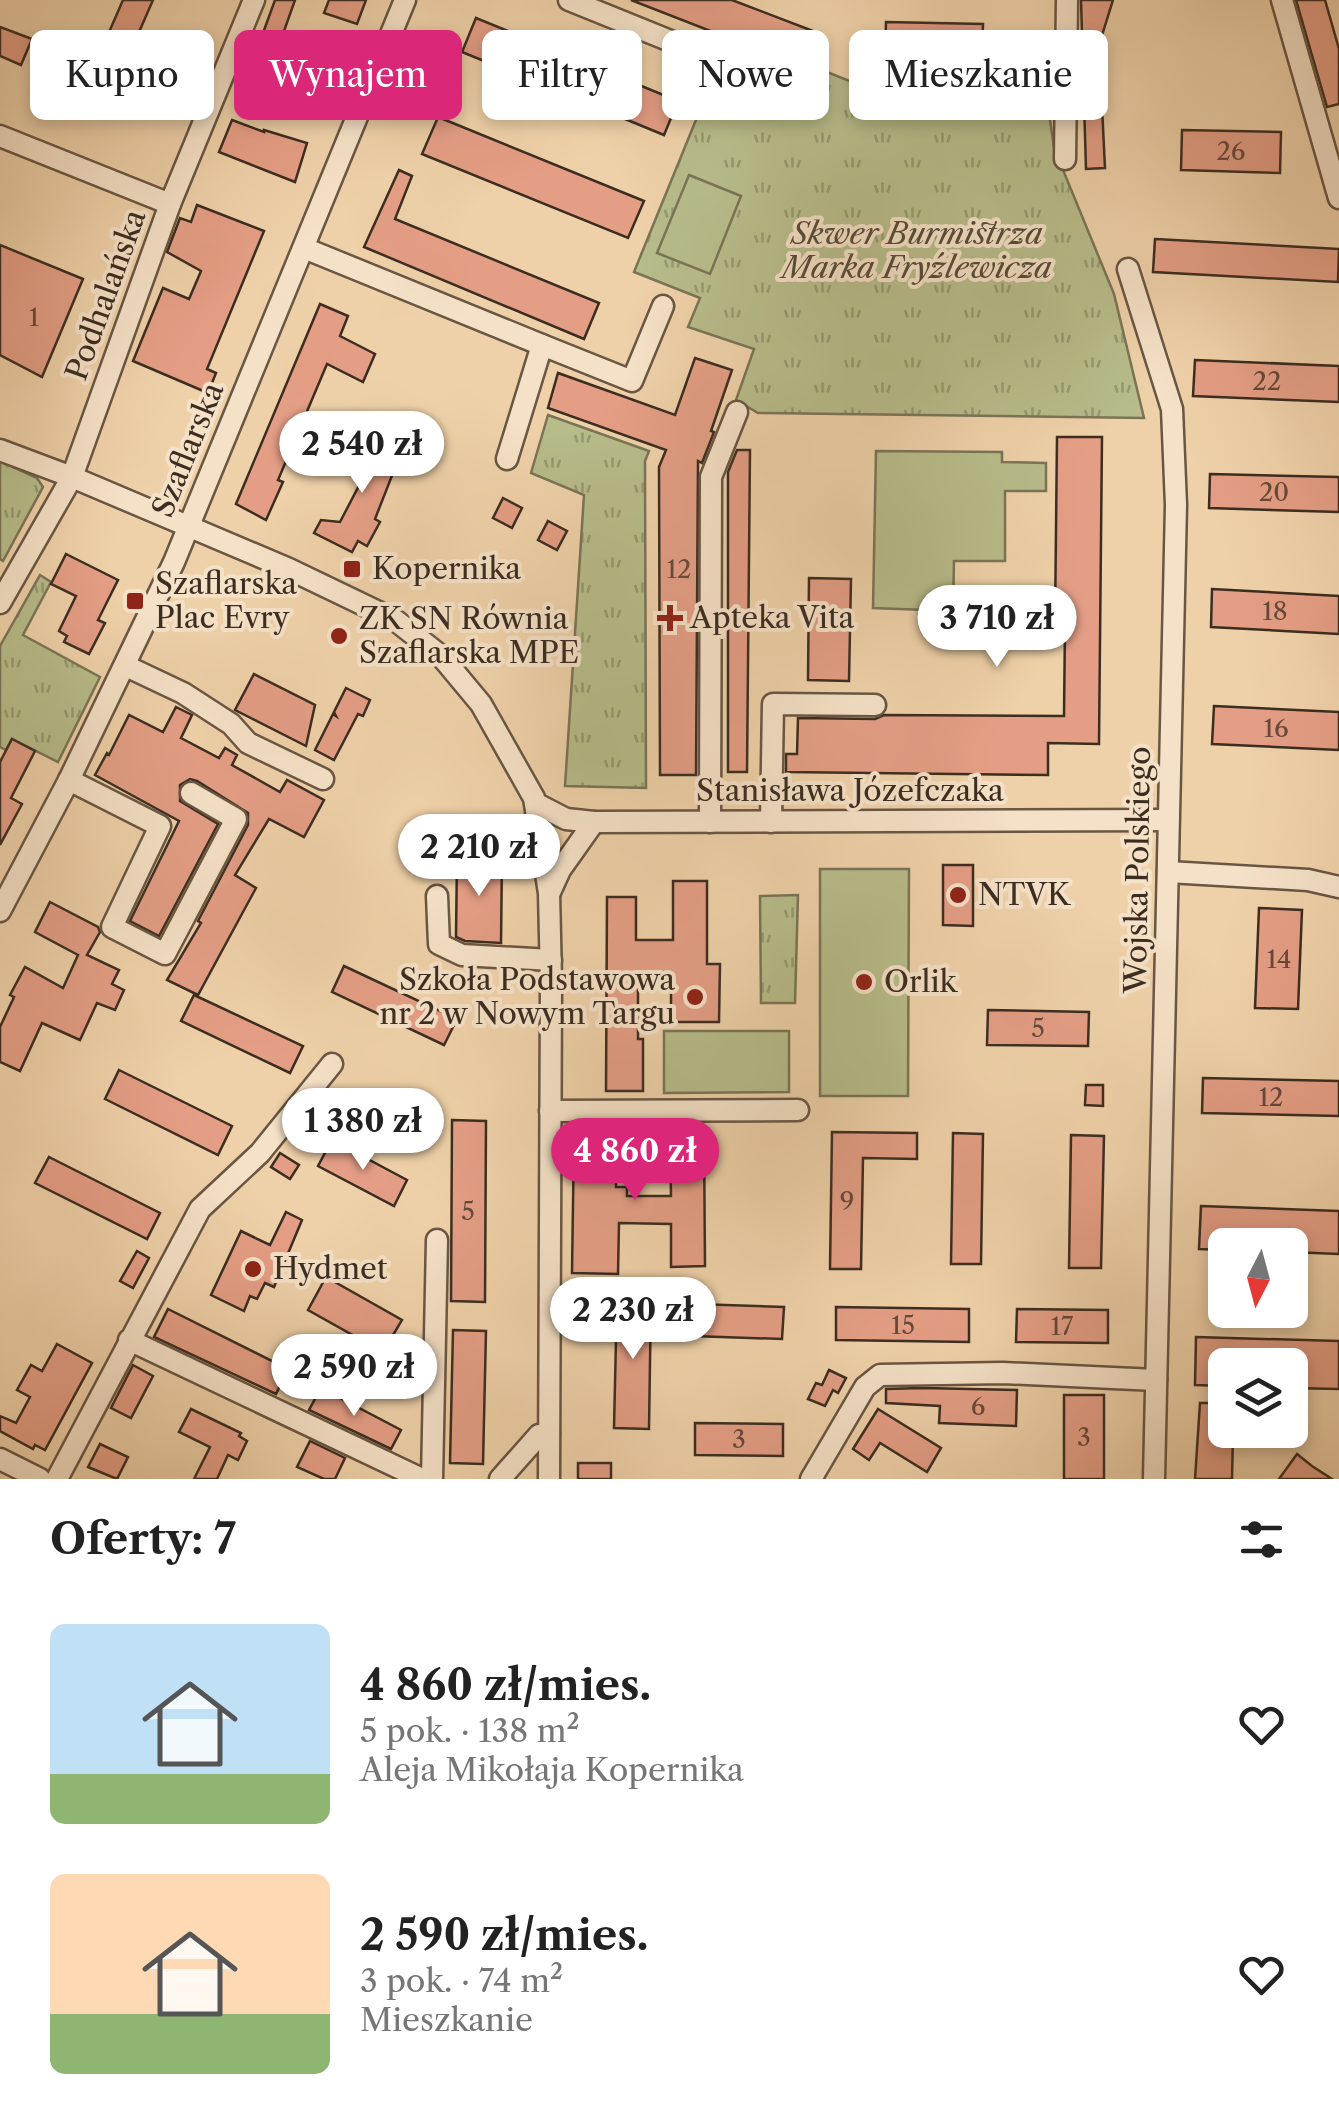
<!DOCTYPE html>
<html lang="pl">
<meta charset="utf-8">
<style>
:root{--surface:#fff;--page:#f6f6f6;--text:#222;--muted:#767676;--accent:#db2777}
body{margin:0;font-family:"Libre Caslon Text",serif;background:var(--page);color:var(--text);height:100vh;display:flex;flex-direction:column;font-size:38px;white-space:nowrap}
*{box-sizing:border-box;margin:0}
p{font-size:32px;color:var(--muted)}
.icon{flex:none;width:55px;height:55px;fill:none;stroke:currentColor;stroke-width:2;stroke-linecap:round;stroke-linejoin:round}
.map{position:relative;height:1479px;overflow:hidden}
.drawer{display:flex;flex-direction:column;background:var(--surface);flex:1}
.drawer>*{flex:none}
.guide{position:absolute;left:30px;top:30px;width:1280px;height:90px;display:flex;gap:20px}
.needle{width:65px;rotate:186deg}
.controls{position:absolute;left:1208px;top:1228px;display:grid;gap:20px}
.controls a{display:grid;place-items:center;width:100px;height:100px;border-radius:15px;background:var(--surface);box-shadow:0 5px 15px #0003;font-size:50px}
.price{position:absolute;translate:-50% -85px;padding:0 22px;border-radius:35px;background:#fff;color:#222;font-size:32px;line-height:65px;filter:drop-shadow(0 2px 5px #0008)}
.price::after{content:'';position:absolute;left:50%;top:60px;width:30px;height:22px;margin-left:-15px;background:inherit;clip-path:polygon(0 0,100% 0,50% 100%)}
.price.on{background:var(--accent);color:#fff}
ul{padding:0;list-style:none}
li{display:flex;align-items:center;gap:30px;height:250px;padding:0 50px}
li span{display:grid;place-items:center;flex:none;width:280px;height:200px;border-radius:15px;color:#555}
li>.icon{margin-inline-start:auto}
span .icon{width:120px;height:120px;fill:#fffc;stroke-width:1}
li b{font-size:42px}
h2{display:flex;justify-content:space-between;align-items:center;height:120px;padding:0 50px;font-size:42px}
.pill{padding:0 35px;border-radius:15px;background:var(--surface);box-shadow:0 5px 15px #0003;font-size:35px;line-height:90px}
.pill.on{background:var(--accent);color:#fff}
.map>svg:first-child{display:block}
.grass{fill:url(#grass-tufts);stroke:#7a7456;stroke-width:2.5}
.garden{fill:#b7bc8a;stroke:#7a7456;stroke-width:2.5}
.building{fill:#e49e85;stroke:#3c2d21;stroke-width:2.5}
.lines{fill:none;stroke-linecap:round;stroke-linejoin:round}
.minor-casing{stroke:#695643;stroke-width:25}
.minor{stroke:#f5e1c7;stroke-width:20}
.poi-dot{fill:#8f2418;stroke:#f5e1c7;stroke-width:4}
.labels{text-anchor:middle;stroke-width:8;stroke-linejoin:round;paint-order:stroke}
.number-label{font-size:25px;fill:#66493a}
.park-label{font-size:30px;font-style:italic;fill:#554a36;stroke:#f5e1c7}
.street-label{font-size:30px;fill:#3c2d21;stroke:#f5e1c7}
.poi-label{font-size:30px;fill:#3c2d21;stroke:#f5e1c7;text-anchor:start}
</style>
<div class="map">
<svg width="1339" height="1479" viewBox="0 0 1339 1479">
<defs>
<pattern id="grass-tufts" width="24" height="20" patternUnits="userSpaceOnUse" patternTransform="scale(2.5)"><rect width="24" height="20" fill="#b7bc8a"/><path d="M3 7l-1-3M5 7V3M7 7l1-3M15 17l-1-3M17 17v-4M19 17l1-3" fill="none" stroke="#969970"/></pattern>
</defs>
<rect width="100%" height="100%" fill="#efd1a9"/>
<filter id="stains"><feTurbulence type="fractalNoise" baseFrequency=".002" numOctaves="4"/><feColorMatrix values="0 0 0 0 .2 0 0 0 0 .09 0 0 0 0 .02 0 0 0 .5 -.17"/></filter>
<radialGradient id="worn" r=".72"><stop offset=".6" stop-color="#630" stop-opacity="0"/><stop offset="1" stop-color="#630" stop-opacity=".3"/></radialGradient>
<!-- grass -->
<g class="grass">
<polygon points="720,61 806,96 820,69 864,87 1045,84 1054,148 1114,294 1144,418 758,413 736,400 754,349 688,327 700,298 634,272"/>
<polygon points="548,415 649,451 645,461 646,788 565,786 584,495 531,473"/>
<polygon points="0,461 37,478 43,487 3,561 0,559"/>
<polygon points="40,575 51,582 23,635 100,677 58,762 12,739 6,750 0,747 0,646"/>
<polygon points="798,895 795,1003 761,1003 760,896"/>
</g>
<!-- garden -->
<g class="garden">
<polygon points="689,175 741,196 710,274 657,253"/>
<polygon points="876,451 1002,452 1002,462 1046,463 1046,491 1005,491 1005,561 954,561 953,611 873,608"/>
<polygon points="820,869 909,869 908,1096 820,1096"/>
<polygon points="664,1031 789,1031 789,1092 664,1093"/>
</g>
<!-- building -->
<g class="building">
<polygon points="123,0 153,0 108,103 83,92"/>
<polygon points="275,0 295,0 260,99 242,91"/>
<polygon points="329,0 366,0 357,24 324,13"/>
<polygon points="631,0 732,0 813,31 800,66"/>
<polygon points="1081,0 1113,0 1099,45 1105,168 1086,169"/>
<polygon points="1296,0 1325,0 1339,49 1339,104 1327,107"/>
<polygon points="476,18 678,101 664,135 462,52"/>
<polygon points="886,22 983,24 982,62 953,61 952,72 935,71 935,61 885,60"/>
<polygon points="0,27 32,39 21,65 0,56"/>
<polygon points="315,74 340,82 330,115 305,107"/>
<polygon points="438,117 644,201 628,238 422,154"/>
<polygon points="232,120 264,132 264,130 307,143 295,182 219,152"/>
<polygon points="1182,130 1281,132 1280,173 1181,170"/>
<polygon points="399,170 412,176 395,219 599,303 584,339 364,247"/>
<polygon points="197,205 264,231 207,369 216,373 208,393 133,361 163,288 189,299 201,271 167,252 180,218 191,222"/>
<polygon points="1155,239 1339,249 1338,282 1153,272"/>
<polygon points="0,245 83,279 42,377 0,355"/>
<polygon points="320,304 348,316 340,336 375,354 363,382 327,364 278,480 283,482 266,520 236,504"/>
<polygon points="695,358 732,370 711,431 714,432 702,463 698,461 696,775 660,775 659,467 666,450 548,408 558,373 675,415"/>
<polygon points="1195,360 1339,366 1339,402 1193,396"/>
<polygon points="363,421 386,434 378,448 388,453 383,463 395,468 375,519 380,522 367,546 358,541 352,552 314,533 321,520 340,522 365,474 355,468 368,444 355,436"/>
<polygon points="1057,437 1102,437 1099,744 1048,743 1048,775 786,772 786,754 797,754 798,718 875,719 884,715 1064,716 1065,624 1055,622"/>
<polygon points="737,450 750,450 747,772 728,772 728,472"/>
<polygon points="1210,474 1339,477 1339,512 1209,508"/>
<polygon points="503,498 522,508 512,528 493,518"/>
<polygon points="548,521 567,531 557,550 538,540"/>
<polygon points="66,554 118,580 98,620 105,623 89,654 64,642 67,636 59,631 76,596 51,584"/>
<polygon points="809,578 851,579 849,681 808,680"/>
<polygon points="1212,589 1339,596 1339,634 1211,627"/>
<polygon points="254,674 315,705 306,746 235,710"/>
<polygon points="346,688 370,700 363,716 358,714 334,760 315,750 333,714 336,716 334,712"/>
<polygon points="1214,706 1339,712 1339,750 1212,744"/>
<polygon points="176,707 192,715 181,738 219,758 225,748 237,755 232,765 280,792 287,780 324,800 304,837 269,819 235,875 256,888 198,995 167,980 201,923 198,921 248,825 248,813 197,781 190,779 180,785 180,801 218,824 159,936 130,921 179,821 95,775 107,753 109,755 129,715 163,732"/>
<polygon points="12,739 35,751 11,798 22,804 0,845 0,762"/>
<polygon points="457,857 502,857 501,943 465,941 456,937"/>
<polygon points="943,865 973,865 973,926 943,925"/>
<polygon points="673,881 707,881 707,964 720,964 719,1022 671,1022 671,972 638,972 638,1039 643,1039 643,1091 606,1091 607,897 636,897 636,940 673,940"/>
<polygon points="50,902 98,927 100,932 87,955 119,970 112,984 124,990 115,1010 97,1003 80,1040 42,1023 20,1071 0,1062 0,1027 14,997 10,995 25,967 63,988 78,955 35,932"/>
<polygon points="1259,908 1302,910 1298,1009 1255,1008"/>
<polygon points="344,966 457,1019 444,1045 332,992"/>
<polygon points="194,995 303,1046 290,1073 181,1021"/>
<polygon points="988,1010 1089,1012 1088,1046 987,1045"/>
<polygon points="119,1070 232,1126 218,1155 105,1099"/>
<polygon points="1203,1078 1339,1081 1339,1116 1202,1113"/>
<polygon points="1086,1085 1103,1085 1103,1106 1085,1105"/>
<polygon points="452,1120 486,1121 485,1302 451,1301"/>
<polygon points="832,1132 917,1133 917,1159 863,1158 861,1269 830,1269"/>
<polygon points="953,1133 983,1134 981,1264 951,1264"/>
<polygon points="704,1135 705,1266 671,1267 671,1224 619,1223 618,1274 572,1273 574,1136 631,1137 631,1157 616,1157 616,1187 627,1187 627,1196 671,1196 670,1136"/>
<polygon points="1071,1135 1104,1136 1101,1268 1069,1268"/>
<polygon points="332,1140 407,1180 394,1206 318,1166"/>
<polygon points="280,1153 299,1165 290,1179 271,1167"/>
<polygon points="49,1157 160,1213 147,1239 35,1183"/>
<polygon points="1201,1206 1339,1211 1339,1254 1290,1252 1290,1245 1225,1245 1225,1250 1199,1249"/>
<polygon points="286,1212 302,1220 274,1287 265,1283 257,1299 250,1296 244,1311 211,1295 241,1231 270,1245"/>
<polygon points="137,1251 149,1258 133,1288 120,1281"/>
<polygon points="326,1277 402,1320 383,1352 308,1310"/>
<polygon points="617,1295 651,1296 649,1429 614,1428"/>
<polygon points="695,1304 784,1307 782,1339 693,1336"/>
<polygon points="836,1307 969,1309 969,1342 836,1340"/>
<polygon points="168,1309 288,1369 276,1394 154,1337"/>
<polygon points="1017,1309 1108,1310 1108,1343 1016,1342"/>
<polygon points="453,1330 486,1331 483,1464 450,1463"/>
<polygon points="1196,1337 1339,1341 1339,1389 1290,1388 1290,1365 1225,1365 1225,1386 1195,1385"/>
<polygon points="57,1344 92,1363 45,1450 35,1445 33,1449 0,1431 0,1416 16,1423 30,1397 17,1390 31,1365 42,1371"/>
<polygon points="133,1365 153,1376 131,1418 111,1408"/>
<polygon points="829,1370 846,1378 838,1393 833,1390 825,1406 808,1399 816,1383 822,1385"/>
<polygon points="321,1388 401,1430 391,1449 309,1410"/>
<polygon points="922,1388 1017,1390 1016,1426 939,1423 940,1406 886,1403 886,1389"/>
<rect x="1064" y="1395" width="40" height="84"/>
<polygon points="1200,1403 1214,1403 1213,1434 1233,1435 1232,1479 1195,1479"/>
<polygon points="191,1409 241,1433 239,1436 247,1441 238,1460 228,1455 217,1479 194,1479 210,1447 179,1432"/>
<polygon points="878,1409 941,1448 927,1472 880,1443 869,1460 853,1449"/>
<polygon points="695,1423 783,1424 783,1456 695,1455"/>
<polygon points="310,1441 345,1458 335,1479 324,1479 297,1467"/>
<polygon points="100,1444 128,1457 117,1479 88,1467"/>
<polygon points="1297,1454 1312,1466 1332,1479 1279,1479"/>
<rect x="578" y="1463" width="33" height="16"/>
</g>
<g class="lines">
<defs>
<g id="minor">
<polyline points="569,0 705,55"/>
<polyline points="1282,0 1339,198"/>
<polyline points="0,136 170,204"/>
<polyline points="1065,159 1067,0"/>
<polyline points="304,248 542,345 507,459"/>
<polyline points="1128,269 1172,409 1176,505 1154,1479"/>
<polyline points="542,345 632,381 663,306"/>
<polyline points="0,450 72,477 289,569 395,620 441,656 481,704 534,798 549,893 551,980 549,1479"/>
<polyline points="0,603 72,477 170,204 254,0"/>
<polyline points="126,666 183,693 231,724 248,743 323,779"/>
<polyline points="69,780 160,826 112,927 165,954 236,819 191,793"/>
<polyline points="537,804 566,819 594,822 1168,820"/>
<polyline points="710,822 711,477 737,412"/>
<polyline points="771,822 773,704 875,705"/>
<polyline points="1168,872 1308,880 1339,887"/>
<polyline points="550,892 560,870 594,822"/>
<polyline points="437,896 439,944 462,955 551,960"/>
<polyline points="0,911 69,780 174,562 405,0"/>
<polyline points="550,1111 798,1110"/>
<polyline points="129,1340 422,1479"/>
<polyline points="0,1459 40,1479"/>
<polyline points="57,1479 200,1209 260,1153 332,1064"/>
<polyline points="432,1479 437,1240"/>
<polyline points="500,1479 539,1435 549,1434"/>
<polyline points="811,1479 865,1387 880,1375 1003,1373 1156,1380"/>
</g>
</defs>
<!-- minor casing -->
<use href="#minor" class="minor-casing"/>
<!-- minor -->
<use href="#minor" class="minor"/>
</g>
<!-- markers -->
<g class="poi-dot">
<rect x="342" y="559" width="20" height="20" rx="5"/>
<rect x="125" y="591" width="20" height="20" rx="5"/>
<path d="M665 603h10v10h10v10h-10v10h-10v-10h-10v-10h10z"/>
<circle cx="339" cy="636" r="10"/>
<circle cx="958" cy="895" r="10"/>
<circle cx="864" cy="982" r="10"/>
<circle cx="695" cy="997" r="10"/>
<circle cx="253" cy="1269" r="10"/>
</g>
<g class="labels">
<!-- number labels -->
<g class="number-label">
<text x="1231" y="160">26</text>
<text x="34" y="326">1</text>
<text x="1267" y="390">22</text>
<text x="1274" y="501">20</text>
<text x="679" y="578">12</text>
<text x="1275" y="620">18</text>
<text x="1276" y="737">16</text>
<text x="1279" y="968">14</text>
<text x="1038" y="1037">5</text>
<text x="1271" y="1106">12</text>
<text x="847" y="1210">9</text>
<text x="468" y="1220">5</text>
<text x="903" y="1334">15</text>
<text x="1062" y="1335">17</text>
<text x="978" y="1415">6</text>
<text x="1084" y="1446">3</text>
<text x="739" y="1448">3</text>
</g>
<!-- park labels -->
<g class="park-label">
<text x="917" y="244">Skwer Burmistrza<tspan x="917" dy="34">Marka Fryźlewicza</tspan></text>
</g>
<!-- street labels -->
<g class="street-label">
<text transform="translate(106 295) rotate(-70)" y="10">Podhalańska</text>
<text transform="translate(188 450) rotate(-68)" y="10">Szaflarska</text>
<text x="850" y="801">Stanisława Józefczaka</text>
<text transform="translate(1138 870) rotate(-89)" y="10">Wojska Polskiego</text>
</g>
<!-- poi labels -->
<g class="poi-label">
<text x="372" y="579">Kopernika</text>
<text x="155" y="594">Szaflarska<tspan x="155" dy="34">Plac Evry</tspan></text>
<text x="690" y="628">Apteka Vita</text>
<text x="359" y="629">ZK SN Równia<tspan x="359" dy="34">Szaflarska MPE</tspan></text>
<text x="978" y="905">NTVK</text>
<text x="675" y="990" text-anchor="end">Szkoła Podstawowa<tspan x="675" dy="34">nr 2 w Nowym Targu</tspan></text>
<text x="884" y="992">Orlik</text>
<text x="273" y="1279">Hydmet</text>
</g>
</g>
<rect width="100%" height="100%" filter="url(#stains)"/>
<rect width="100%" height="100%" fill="url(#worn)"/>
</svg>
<div class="controls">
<a><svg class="needle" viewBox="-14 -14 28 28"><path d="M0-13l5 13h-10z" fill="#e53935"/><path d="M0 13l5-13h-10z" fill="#767676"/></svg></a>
<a><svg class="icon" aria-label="layers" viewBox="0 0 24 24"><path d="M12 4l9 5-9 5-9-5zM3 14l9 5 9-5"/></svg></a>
</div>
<b class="price" style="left:362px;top:496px">2 540 zł</b>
<b class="price" style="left:997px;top:670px">3 710 zł</b>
<b class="price" style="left:479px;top:899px">2 210 zł</b>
<b class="price" style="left:363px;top:1173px">1 380 zł</b>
<b class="price on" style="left:635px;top:1203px">4 860 zł</b>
<b class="price" style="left:633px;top:1362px">2 230 zł</b>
<b class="price" style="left:354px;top:1419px">2 590 zł</b>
<div class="guide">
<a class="pill">Kupno</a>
<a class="pill on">Wynajem</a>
<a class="pill">Filtry</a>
<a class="pill">Nowe</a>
<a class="pill">Mieszkanie</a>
</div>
</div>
<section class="drawer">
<h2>Oferty: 7<svg class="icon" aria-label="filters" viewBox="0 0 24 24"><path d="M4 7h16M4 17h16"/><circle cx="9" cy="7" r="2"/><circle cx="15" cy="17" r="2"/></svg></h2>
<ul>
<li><span style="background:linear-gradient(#bfe0f5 75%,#8fb573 0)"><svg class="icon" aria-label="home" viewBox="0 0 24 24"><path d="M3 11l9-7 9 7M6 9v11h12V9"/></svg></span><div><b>4 860 zł/mies.</b><p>5 pok. · 138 m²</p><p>Aleja Mikołaja Kopernika</p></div><svg class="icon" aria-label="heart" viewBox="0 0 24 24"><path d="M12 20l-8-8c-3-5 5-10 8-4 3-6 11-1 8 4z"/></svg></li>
<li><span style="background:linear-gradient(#ffd9b3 70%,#8fb573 0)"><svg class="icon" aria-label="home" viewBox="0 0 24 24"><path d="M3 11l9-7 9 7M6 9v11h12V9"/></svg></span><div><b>2 590 zł/mies.</b><p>3 pok. · 74 m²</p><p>Mieszkanie</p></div><svg class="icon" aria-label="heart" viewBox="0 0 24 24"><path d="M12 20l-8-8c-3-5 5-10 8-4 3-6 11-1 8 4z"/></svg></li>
</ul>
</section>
